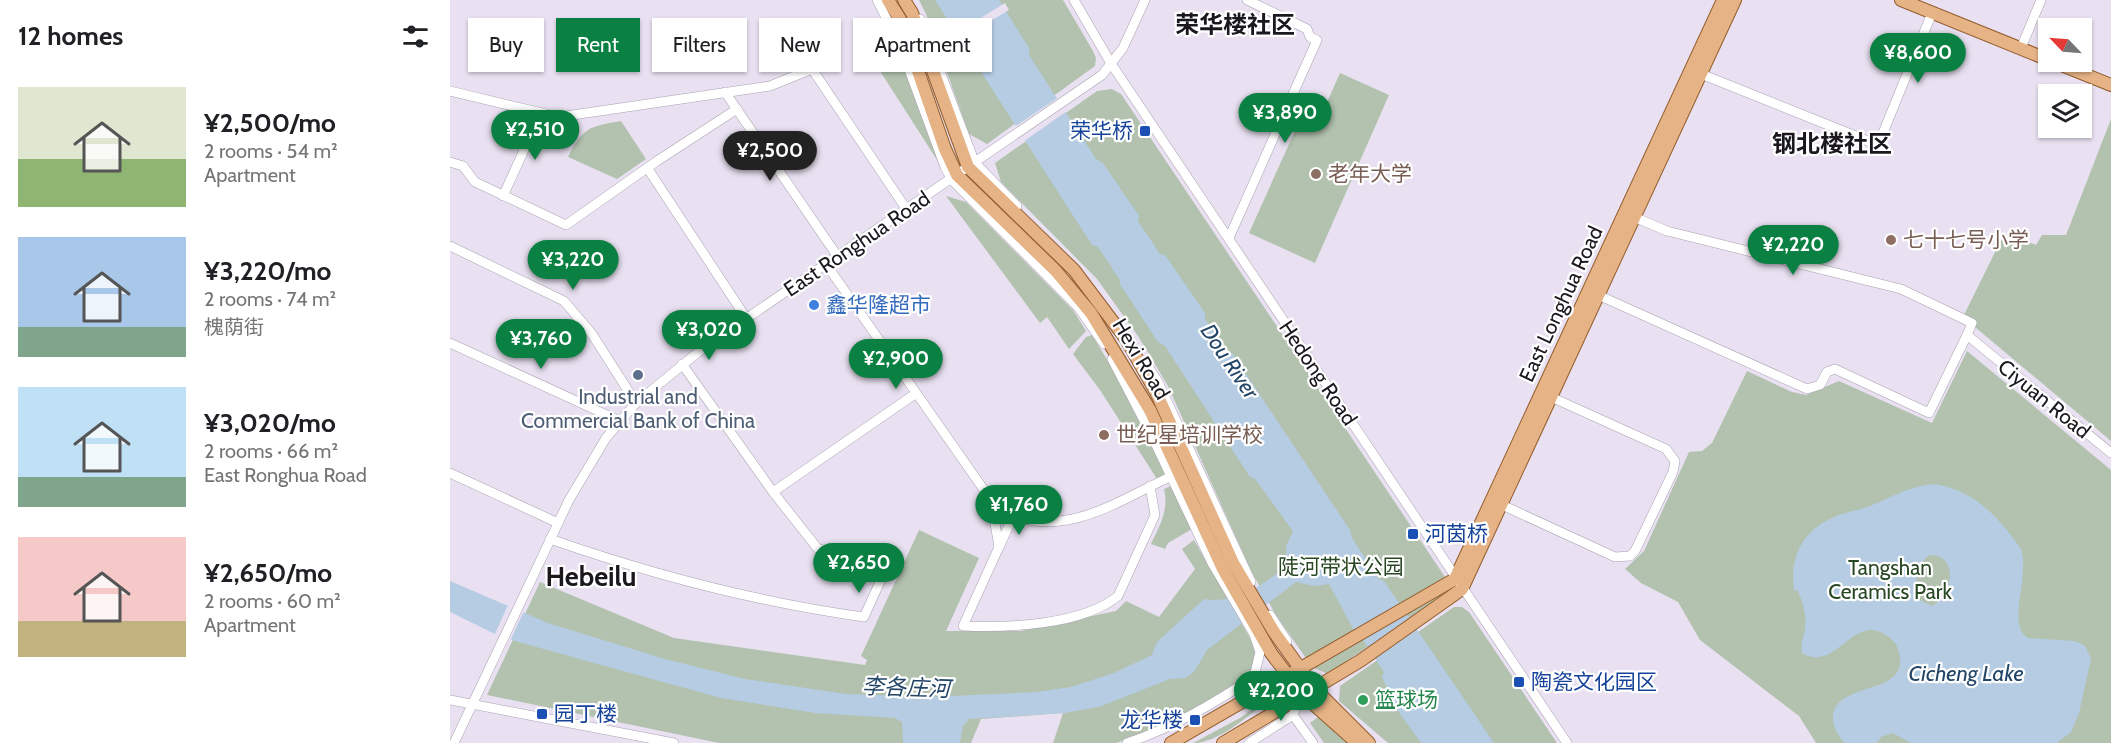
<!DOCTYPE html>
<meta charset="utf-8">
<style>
:root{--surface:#fff;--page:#f2f2f2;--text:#202124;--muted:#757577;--accent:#0b8043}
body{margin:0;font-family:Cabin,"Noto Sans SC",sans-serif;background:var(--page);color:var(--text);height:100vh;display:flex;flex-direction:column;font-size:22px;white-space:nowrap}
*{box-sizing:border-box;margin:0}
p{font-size:20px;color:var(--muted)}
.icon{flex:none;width:33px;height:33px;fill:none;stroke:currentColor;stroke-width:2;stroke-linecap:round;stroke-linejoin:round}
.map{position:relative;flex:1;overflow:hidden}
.side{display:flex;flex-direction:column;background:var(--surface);width:450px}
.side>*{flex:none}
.hud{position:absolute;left:18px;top:18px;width:570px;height:54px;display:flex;gap:12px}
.needle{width:39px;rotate:295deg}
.buttons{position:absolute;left:1588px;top:18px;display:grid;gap:12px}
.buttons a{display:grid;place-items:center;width:54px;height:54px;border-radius:0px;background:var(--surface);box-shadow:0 2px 4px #0004;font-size:30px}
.price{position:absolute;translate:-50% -51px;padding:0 14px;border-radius:21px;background:var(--accent);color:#fff;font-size:20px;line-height:39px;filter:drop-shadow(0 2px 3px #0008)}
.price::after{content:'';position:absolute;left:50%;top:36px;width:18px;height:14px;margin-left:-9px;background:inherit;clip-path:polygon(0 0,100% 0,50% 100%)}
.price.active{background:#222;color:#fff}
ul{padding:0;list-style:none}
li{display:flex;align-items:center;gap:18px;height:150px;padding:0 18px}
li span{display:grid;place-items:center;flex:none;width:168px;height:120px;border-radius:0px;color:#555}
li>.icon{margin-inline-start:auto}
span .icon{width:72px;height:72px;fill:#fffc;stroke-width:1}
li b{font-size:26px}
h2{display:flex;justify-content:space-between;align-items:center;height:72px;padding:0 18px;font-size:26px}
.tag{padding:0 21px;border-radius:0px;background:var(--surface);box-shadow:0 2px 4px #0004;font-size:21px;line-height:54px}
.tag.active{background:var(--accent);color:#fff}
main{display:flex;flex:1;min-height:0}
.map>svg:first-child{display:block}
.green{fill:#b2c2af}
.water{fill:#b5cce3;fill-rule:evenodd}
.pier{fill:#e9e1f1}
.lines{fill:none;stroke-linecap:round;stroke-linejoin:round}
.minor-casing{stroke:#a8a1b0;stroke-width:10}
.major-casing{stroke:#935c2c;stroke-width:14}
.minor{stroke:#fff;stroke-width:9}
.major{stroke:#e5b385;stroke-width:12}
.transit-dot{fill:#1a4fb4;stroke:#fff;stroke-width:2}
.education-dot{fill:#8d6e63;stroke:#fff;stroke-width:2}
.shop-dot{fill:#3f7fe0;stroke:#fff;stroke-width:2}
.service-dot{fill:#5c6f8a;stroke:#fff;stroke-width:2}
.leisure-dot{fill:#2e9e5b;stroke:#fff;stroke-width:2}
.labels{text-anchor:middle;stroke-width:4.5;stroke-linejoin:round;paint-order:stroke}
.transit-label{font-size:21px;fill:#164399;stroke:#fff;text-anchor:start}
.education-label{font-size:21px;fill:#785e54;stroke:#fff;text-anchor:start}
.street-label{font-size:21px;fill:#1a171d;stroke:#fff}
.shop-label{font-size:21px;fill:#366cbe;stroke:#fff;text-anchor:start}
.service-label{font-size:21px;fill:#4e5e75;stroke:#fff}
.park-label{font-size:21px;fill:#284723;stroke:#fff}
.leisure-label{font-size:21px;fill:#27864d;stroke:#fff;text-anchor:start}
.water-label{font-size:22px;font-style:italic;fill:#224567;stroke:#fff}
.quarter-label{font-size:24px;font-weight:bold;fill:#1a171d;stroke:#fff}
.district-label{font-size:27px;font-weight:bold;fill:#1a171d;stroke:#fff}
</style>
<main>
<section class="side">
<h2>12 homes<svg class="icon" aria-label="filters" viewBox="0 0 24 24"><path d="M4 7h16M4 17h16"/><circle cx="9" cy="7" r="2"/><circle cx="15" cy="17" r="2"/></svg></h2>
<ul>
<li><span style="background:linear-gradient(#dfe7d0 60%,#8fb573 0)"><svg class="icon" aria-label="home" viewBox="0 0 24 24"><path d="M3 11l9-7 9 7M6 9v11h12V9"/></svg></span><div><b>¥2,500/mo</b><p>2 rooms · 54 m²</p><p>Apartment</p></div></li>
<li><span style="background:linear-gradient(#a9c7e8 75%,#7fa58c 0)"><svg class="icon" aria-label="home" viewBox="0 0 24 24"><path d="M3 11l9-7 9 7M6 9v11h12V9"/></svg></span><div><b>¥3,220/mo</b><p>2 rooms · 74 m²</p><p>槐荫街</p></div></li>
<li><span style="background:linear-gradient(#bfe0f5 75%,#7fa58c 0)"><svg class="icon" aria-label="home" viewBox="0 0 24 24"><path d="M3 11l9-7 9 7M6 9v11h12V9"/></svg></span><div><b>¥3,020/mo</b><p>2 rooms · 66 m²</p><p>East Ronghua Road</p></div></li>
<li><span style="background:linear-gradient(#f6c9c9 70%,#c2b280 0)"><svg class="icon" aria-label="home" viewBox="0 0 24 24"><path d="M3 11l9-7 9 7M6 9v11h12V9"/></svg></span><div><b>¥2,650/mo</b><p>2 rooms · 60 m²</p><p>Apartment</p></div></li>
</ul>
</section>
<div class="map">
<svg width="1661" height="743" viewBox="0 0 1661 743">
<rect width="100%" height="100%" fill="#e9e1f1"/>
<!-- green -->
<g class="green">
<polygon points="469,0 613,0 643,51 646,58 645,66 537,144 519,134 476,14"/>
<polygon points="451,58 489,163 430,71"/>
<polygon points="890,73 939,95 865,263 799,233 858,102 874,109"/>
<polygon points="662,89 671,94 995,577 996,588 991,596 878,674 862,667 826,615 801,571 718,386 688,336 647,279 551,182 545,163 647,91"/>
<polygon points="1661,119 1661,441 1513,317 1551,240 1562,235 1586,245 1592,235 1616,235"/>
<path d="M171,121L196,159L167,179L118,157C132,128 140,126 171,121Z"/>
<polygon points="496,196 516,202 623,310 636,331 619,349 597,317 590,323"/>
<polygon points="642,335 675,389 716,473 707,479 650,390 623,354 636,337"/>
<polygon points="1517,351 1661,470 1661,743 1366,743 1349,716 1250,640 1228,602 1191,583 1175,569 1194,551 1239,452 1252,451 1262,443 1297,371 1342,392 1356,395 1389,381 1482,423"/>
<path d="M721,486L742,529L718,543L715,549L701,544C710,525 719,510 714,489Z"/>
<polygon points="469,530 529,558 496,631 571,631 666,611 676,601 709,617 745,569 732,549 744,540 809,654 803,674 772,695 709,729 666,743 603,743 613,713 531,719 521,743 269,743 37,695 90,582 224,638 415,665 417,660 411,656"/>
<polygon points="1004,607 1012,607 1019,612 1107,743 938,743 889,701 890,686"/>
<path d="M812,702L814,704C795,718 768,743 743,743L790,718Z"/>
<polygon points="872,714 902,743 874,743 860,723"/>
</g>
<!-- water -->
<g class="water">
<path d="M485,0H549L579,48V55L646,159L653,163L689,216L688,221L710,254L715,255L755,313V319L778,352L782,353L900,530L902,538L929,579L934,581L1044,743H971L948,711L932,677L934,672L912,638L907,636L879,584L864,586L846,582L757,650L744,672L735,678L720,679L649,707L614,713L519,719L513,726L510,743H453L452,722L445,718L365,713L271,698L72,643L47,635L0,612V581L98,623L215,659L295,679L396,694L479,697L587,692L621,687L664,673L702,655L707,642L754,599C785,605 812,585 836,567V546L843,531L805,479L800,477L715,346L708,342L670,284V280L648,247L642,245Z"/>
<path d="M1485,484C1527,492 1547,516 1571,549C1580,578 1556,624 1578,638L1625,641L1635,646L1641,659L1629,713L1621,732L1607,743H1461L1443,733L1431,737L1427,743H1395C1388,736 1384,729 1383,719C1382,678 1468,699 1447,647C1445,641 1439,637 1434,634C1402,615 1386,673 1352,653C1350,643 1354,638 1355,628C1357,615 1353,602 1347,590L1344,591C1339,555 1354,528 1389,515C1399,511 1410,510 1420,506C1443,497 1459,486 1485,484ZM1479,555C1510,555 1503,595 1482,606L1468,599C1464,582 1466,567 1479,555Z"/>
</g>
<!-- pier -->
<g class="pier">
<polygon points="555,3 559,10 507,41 503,35"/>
<polygon points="609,97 617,111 573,142 564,127"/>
<polygon points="58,605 74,611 60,641 45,634"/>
</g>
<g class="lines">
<defs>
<g id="minor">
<polyline points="427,0 450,45 495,167 502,180 628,307 654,344"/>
<polyline points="624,0 662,65 1117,743"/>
<polyline points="470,19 525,163 567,206"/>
<polyline points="1571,48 1591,0"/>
<polyline points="438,53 450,45"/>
<polyline points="1251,74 1428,145 1482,13"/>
<polyline points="0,91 109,117 320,86 362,69 457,210"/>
<polyline points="275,92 388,257"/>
<polyline points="0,162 13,166 25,182 116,225 207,161 287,109"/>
<polyline points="198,169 296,318"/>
<polyline points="53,196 91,113"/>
<polyline points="1184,217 1217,231 1451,289 1522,323 1517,335"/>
<polyline points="779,238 867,40 860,37 857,29 797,0"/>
<polyline points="0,246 114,301 142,334 186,403"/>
<path d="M376,264L541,500L549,547L513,626C557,628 633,625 668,596L705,515L700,486"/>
<polyline points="1148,295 1357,389 1370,385 1377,372 1385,369 1479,413 1517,335 1661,453"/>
<polyline points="0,343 170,421"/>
<path d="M662,359L700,432L762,563L804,634L810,652L804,677C763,704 724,727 677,743"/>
<polyline points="694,360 708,382 801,582"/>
<polyline points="0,473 108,523"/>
<polyline points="323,492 465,394"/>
<path d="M541,500C548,505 556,511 564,515C618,538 675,497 722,476"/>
<polyline points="1052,505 1165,557 1180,556 1185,551 1223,472 1225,461 1216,449 1101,397"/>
<path d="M100,539C203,575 306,602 414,617L439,562L368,549L323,492L232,364"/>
<polyline points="549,547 564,515"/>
<polyline points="820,615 837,641"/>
<polyline points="851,696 843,715 863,743"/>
<polyline points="0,700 224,743"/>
<polyline points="4,743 119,500 156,438 186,403 252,349 652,75 673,48 695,0"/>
<polyline points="799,743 843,715"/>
</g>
<g id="major">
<polyline points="438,0 450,19 495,149 507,175 606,271 641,313 700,410 773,569 821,653 852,694 907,743"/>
<polyline points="454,0 462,13 518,167 624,270 676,339 706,392 783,563 824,632 865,689 919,743"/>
<polyline points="1451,0 1599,60"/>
<polyline points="1604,62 1661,85"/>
<polyline points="721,743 1005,579 1273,0"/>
<polyline points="773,743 910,661 1012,589 1285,0"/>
</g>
</defs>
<!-- minor casing -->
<use href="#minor" class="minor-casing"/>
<!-- major casing -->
<use href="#major" class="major-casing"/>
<!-- minor -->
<use href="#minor" class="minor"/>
<!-- major -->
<use href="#major" class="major"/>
</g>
<!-- markers -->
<g class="transit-dot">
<rect x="689" y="125" width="12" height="12" rx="3"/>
<rect x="957" y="528" width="12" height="12" rx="3"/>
<rect x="1063" y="676" width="12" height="12" rx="3"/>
<rect x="86" y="708" width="12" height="12" rx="3"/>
<rect x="739" y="714" width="12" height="12" rx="3"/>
</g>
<g class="education-dot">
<circle cx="866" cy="174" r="6"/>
<circle cx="1441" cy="240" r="6"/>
<circle cx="654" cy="435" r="6"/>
</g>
<circle class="shop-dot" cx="364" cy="305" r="6"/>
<circle class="service-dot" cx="188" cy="375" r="6"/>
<circle class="leisure-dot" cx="913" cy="700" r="6"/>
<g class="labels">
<!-- transit labels -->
<g class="transit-label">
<text x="683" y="138" text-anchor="end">荣华桥</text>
<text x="975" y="541">河茵桥</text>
<text x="1081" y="689">陶瓷文化园区</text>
<text x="104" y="721">园丁楼</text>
<text x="733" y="727" text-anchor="end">龙华楼</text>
</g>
<!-- education labels -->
<g class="education-label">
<text x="878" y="181">老年大学</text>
<text x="1453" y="247">七十七号小学</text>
<text x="666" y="442">世纪星培训学校</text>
</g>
<!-- street labels -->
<g class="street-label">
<text transform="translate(407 244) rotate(-34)" y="7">East Ronghua Road</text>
<text transform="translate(1111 304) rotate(-65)" y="7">East Longhua Road</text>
<text transform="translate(691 359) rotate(59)" y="7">Hexi Road</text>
<text transform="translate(868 373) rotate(56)" y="7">Hedong Road</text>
<text transform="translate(1594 399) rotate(39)" y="7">Ciyuan Road</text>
</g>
<!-- shop labels -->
<g class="shop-label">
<text x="376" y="312">鑫华隆超市</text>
</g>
<!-- service labels -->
<g class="service-label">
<text x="188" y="404">Industrial and<tspan x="188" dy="24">Commercial Bank of China</tspan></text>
</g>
<!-- park labels -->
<g class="park-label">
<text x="891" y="574">陡河带状公园</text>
<text x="1440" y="575">Tangshan<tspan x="1440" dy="24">Ceramics Park</tspan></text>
</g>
<!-- leisure labels -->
<g class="leisure-label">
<text x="925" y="707">篮球场</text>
</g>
<!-- water labels -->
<g class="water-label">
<text transform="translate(780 361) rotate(56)" y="8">Dou River</text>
<text x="1516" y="681">Cicheng Lake</text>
<text transform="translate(456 687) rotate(2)" y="8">李各庄河</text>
</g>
<!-- quarter labels -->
<g class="quarter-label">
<text x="785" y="33">荣华楼社区</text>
<text x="1382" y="152">钢北楼社区</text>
</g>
<!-- district labels -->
<g class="district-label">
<text x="141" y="586">Hebeilu</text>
</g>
</g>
</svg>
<div class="buttons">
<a><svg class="needle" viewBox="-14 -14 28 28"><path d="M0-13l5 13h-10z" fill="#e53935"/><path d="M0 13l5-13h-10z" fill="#757577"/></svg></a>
<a><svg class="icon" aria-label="layers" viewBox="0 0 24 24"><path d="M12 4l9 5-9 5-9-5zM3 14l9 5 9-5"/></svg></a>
</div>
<b class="price" style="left:1468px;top:84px">¥8,600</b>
<b class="price" style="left:835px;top:144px">¥3,890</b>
<b class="price" style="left:85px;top:161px">¥2,510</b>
<b class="price active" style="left:320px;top:182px">¥2,500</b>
<b class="price" style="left:1343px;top:276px">¥2,220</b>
<b class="price" style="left:123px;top:291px">¥3,220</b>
<b class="price" style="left:259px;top:361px">¥3,020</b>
<b class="price" style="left:91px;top:370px">¥3,760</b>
<b class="price" style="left:446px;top:390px">¥2,900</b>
<b class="price" style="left:569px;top:536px">¥1,760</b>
<b class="price" style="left:409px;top:594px">¥2,650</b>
<b class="price" style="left:831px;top:722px">¥2,200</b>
<div class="hud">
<a class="tag">Buy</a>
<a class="tag active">Rent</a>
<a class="tag">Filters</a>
<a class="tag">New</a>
<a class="tag">Apartment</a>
</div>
</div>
</main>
